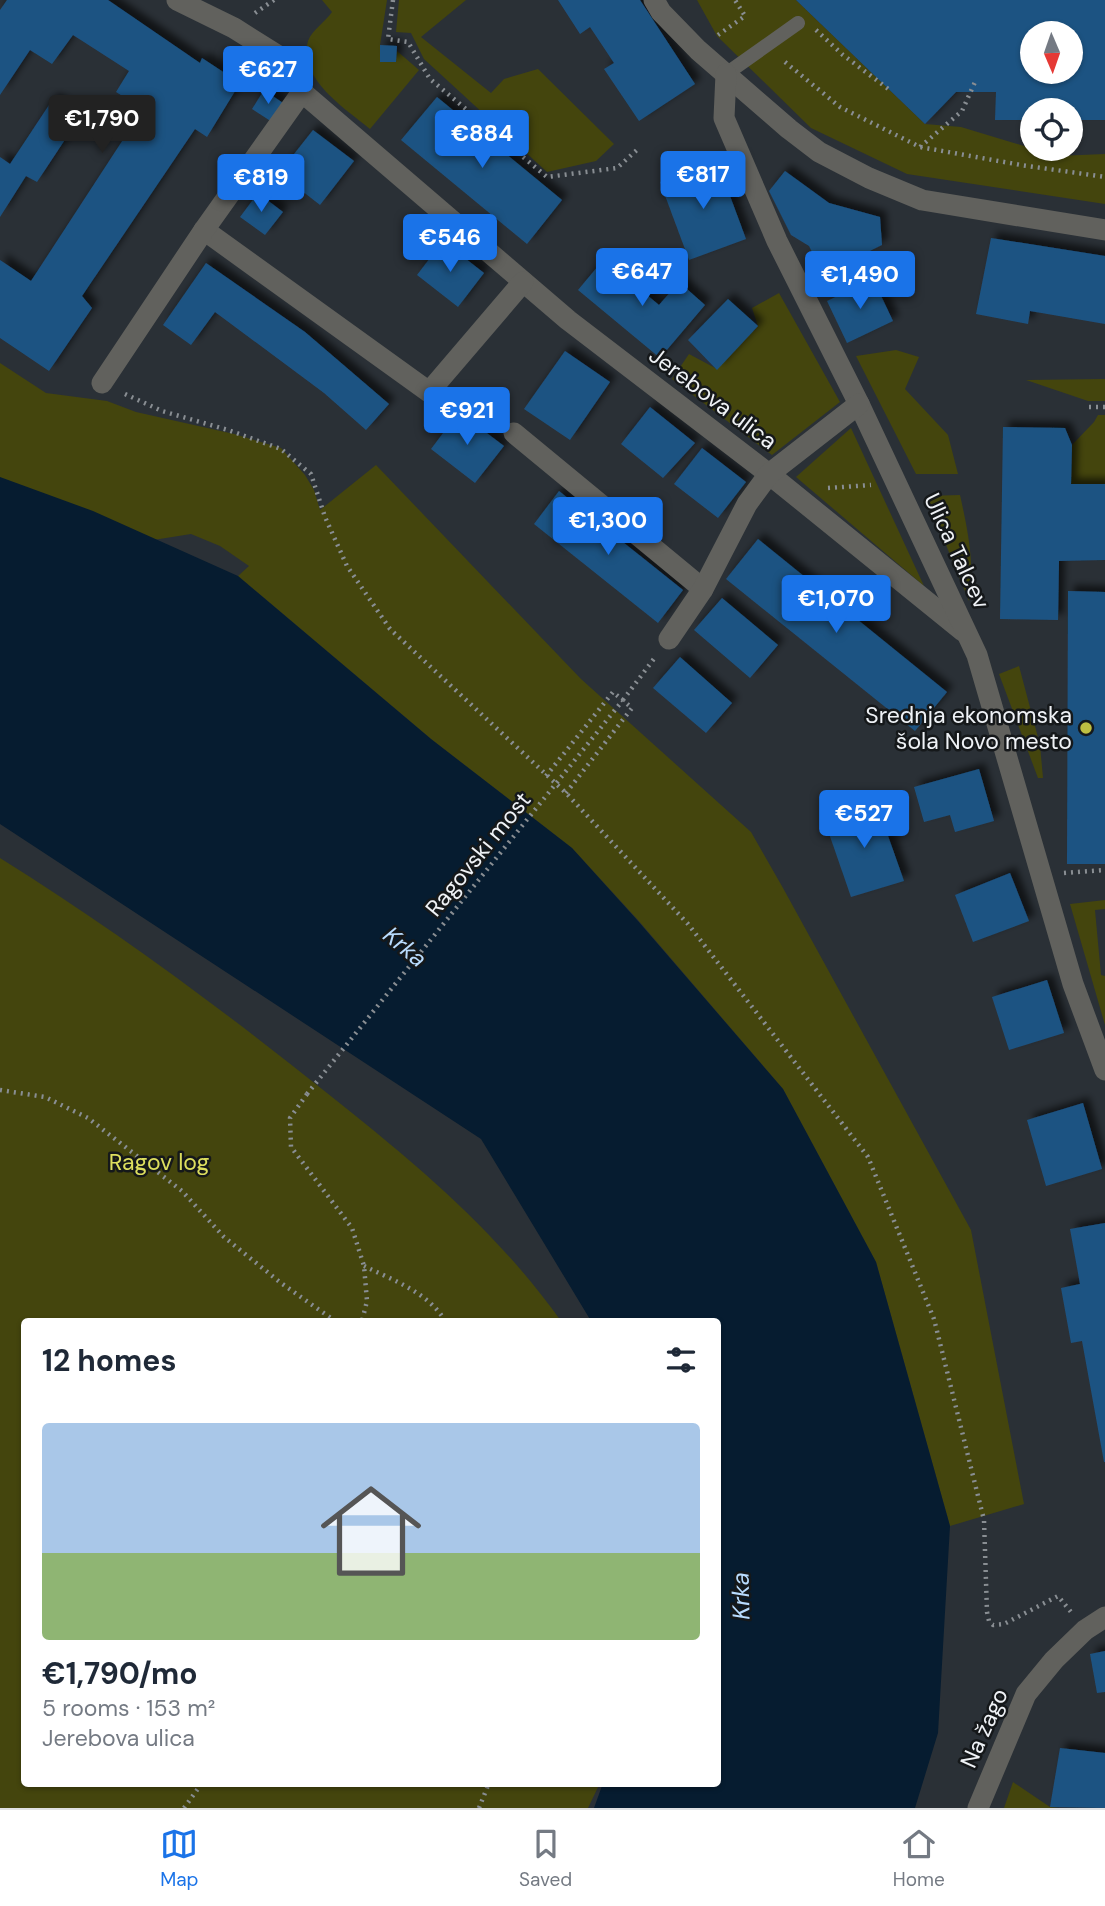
<!DOCTYPE html>
<meta charset="utf-8">
<style>
:root{--surface:#fff;--page:#f2f2f3;--text:#1f2937;--muted:#747a83;--line:#e0e1e3;--accent:#1a73e8}
body{margin:0;font-family:"DM Sans",sans-serif;background:var(--page);color:var(--text);height:100vh;display:flex;flex-direction:column;font-size:26px;white-space:nowrap}
*{box-sizing:border-box;margin:0}
p{font-size:23px;color:var(--muted)}
.icon{flex:none;width:38px;height:38px;fill:none;stroke:currentColor;stroke-width:2;stroke-linecap:round;stroke-linejoin:round}
.map{position:relative;flex:1;overflow:hidden}
.drawer{position:absolute;left:21px;top:1318px;width:700px;height:469px;display:flex;flex-direction:column;background:var(--surface);border-radius:7px;box-shadow:0 2px 5px #0004}
.drawer>*{flex:none}
.needle{width:46px;rotate:178deg}
.buttons{position:absolute;left:1020px;top:21px;display:grid;gap:14px}
.buttons a{display:grid;place-items:center;width:63px;height:63px;border-radius:50%;background:var(--surface);box-shadow:0 2px 5px #0004;font-size:35px}
.price{position:absolute;translate:-50% -60px;padding:0 16px;border-radius:7px;background:var(--accent);color:#fff;font-size:23px;line-height:46px;filter:drop-shadow(0 2px 4px #0008)}
.price::after{content:'';position:absolute;left:50%;top:42px;width:21px;height:16px;margin-left:-10px;background:inherit;clip-path:polygon(0 0,100% 0,50% 100%)}
.price.current{background:#222;color:#fff}
ul{padding:0;list-style:none}
li{display:grid;align-content:center;gap:14px;height:371px;padding:0 21px}
li span{display:grid;place-items:center;height:217px;border-radius:7px;color:#555}
li>.icon{margin-inline-start:auto}
span .icon{width:126px;height:126px;fill:#fffc;stroke-width:1}
li b{font-size:30px}
h2{display:flex;justify-content:space-between;align-items:center;height:84px;padding:0 21px;font-size:30px}
.tab-bar{display:flex;justify-content:space-around;align-items:center;height:98px;border-top:2px solid var(--line);background:var(--surface);font-size:19px;color:var(--muted)}
.tab-bar a{display:grid;justify-items:center;gap:4px}
.tab-bar .current{color:var(--accent)}
.map>svg:first-child{display:block}
.green{fill:#44450d}
.water{fill:#061c30}
.building{fill:#1d5382;fill-rule:evenodd;filter:url(#shadow)}
.lines{fill:none;stroke-linecap:round;stroke-linejoin:round}
.path{stroke:#898e93;stroke-width:4.5;stroke-dasharray:2 5;stroke-linecap:butt}
.service{stroke:#61615d;stroke-width:14}
.minor{stroke:#61615d;stroke-width:21}
.path-bridge{stroke:#898e93;stroke-width:4.5;stroke-dasharray:2 5;stroke-linecap:butt}
.poi-dot{fill:#bebf42;stroke:#15181a;stroke-width:2.5}
.labels{text-anchor:middle;stroke-width:5;stroke-linejoin:round;paint-order:stroke}
.street-label{font-size:23px;fill:#eff2f6;stroke:#15181a}
.poi-label{font-size:23px;fill:#eff2f6;stroke:#15181a;text-anchor:end}
.park-label{font-size:23px;fill:#ddde5e;stroke:#15181a}
.water-label{font-size:24px;font-style:italic;fill:#b9dcfe;stroke:#15181a}
</style>
<div class="map">
<svg width="1105" height="1808" viewBox="0 0 1105 1808">
<defs>
<filter id="shadow"><feDropShadow dx="6" dy="-6" stdDeviation="3.5" flood-color="#0009"/></filter>
</defs>
<rect width="100%" height="100%" fill="#2a3036"/>
<!-- green -->
<g class="green">
<path d="M322,0H387L380,45V61L396,62L397,51L419,70L370,129C346,109 297,78 308,41C312,30 325,22 332,12Z"/>
<polygon points="399,0 466,0 421,37 491,93 504,79 538,69 614,144 596,161 547,172 424,59 411,33 396,32"/>
<polygon points="697,0 796,0 925,124 961,127 1057,156 1105,154 1105,204 907,174 811,128 717,36"/>
<polygon points="779,293 840,402 772,455 672,379 689,354 717,369 758,326 752,308"/>
<polygon points="896,350 919,357 905,389 948,435 958,474 916,474 856,356"/>
<polygon points="0,363 46,393 107,401 136,412 234,434 281,448 305,475 314,490 320,510 376,465 581,679 751,832 783,888 971,1230 1024,1504 950,1526 876,1262 783,1089 638,920 572,848 431,739 238,576 249,566 220,546 191,534 147,541 0,481"/>
<polygon points="1105,379 1105,401 1088,401 1026,380"/>
<polygon points="1098,415 1105,415 1105,484 1071,484 1072,445 1094,422"/>
<polygon points="851,428 924,586 796,477"/>
<path d="M960,495C968,531 975,565 969,601L926,496Z"/>
<polygon points="1019,666 1040,745 1043,778 1038,778 999,674"/>
<path d="M0,858C114,929 222,1009 327,1093C414,1162 496,1230 561,1321H24V1783H600L588,1808H0Z"/>
<polygon points="1105,900 1105,909 1095,910 1101,975 1105,976 1105,1025 1070,904"/>
<polygon points="1013,1782 1050,1807 1059,1808 1004,1808"/>
</g>
<!-- water -->
<polygon class="water" points="0,477 93,511 238,576 431,739 572,848 638,921 783,1089 876,1262 950,1526 938,1733 915,1808 594,1808 603,1783 718,1783 718,1321 591,1321 481,1139 0,824"/>
<!-- building -->
<g class="building">
<polygon points="7,0 108,0 200,63 202,58 240,83 207,137 195,129 82,296 92,308 49,371 0,338 0,260 31,281 143,109 116,92 129,71 73,35 52,64 30,50 0,95 0,10"/>
<polygon points="558,0 640,0 695,84 639,121 604,69 614,63 590,27 580,34"/>
<path d="M796,0H1105V120H1071V110H1032V120H995L996,92H956L925,124ZM1032,33H1071V72H1032Z"/>
<polygon points="380,45 397,46 396,62 380,62"/>
<polygon points="264,90 283,103 272,122 252,109"/>
<polygon points="437,97 562,200 527,244 401,140"/>
<polygon points="53,99 80,117 37,182 26,176 0,217 0,157 10,164"/>
<polygon points="313,130 354,161 320,205 279,173"/>
<polygon points="717,161 746,239 689,260 660,182"/>
<polygon points="785,171 829,203 880,217 882,245 823,274 809,246 791,235 769,191"/>
<polygon points="258,193 283,212 265,235 240,217"/>
<polygon points="991,238 1105,256 1105,324 1030,311 1028,324 976,314"/>
<polygon points="443,241 484,273 458,307 417,275"/>
<polygon points="604,259 659,305 679,282 705,305 660,358 578,290"/>
<polygon points="206,263 305,332 389,404 366,430 324,393 215,312 191,345 163,325"/>
<polygon points="873,279 893,321 847,343 827,301"/>
<polygon points="728,299 758,326 717,370 688,340"/>
<polygon points="565,351 610,382 570,440 524,409"/>
<polygon points="650,407 695,443 663,478 621,444"/>
<polygon points="459,412 504,446 475,483 431,449"/>
<polygon points="1003,427 1065,428 1072,445 1071,484 1105,484 1105,560 1059,561 1058,620 1000,619"/>
<polygon points="702,448 746,482 718,518 674,484"/>
<polygon points="559,491 683,590 658,623 534,524"/>
<polygon points="758,539 947,692 915,731 726,579"/>
<polygon points="1068,591 1105,592 1105,864 1067,864"/>
<polygon points="722,598 778,645 750,678 694,630"/>
<polygon points="680,657 732,703 706,733 653,688"/>
<polygon points="979,769 994,821 955,832 950,815 924,822 914,787"/>
<polygon points="876,802 904,881 851,897 824,819"/>
<polygon points="1010,873 1029,921 973,942 955,895"/>
<polygon points="1047,980 1064,1033 1009,1050 992,997"/>
<polygon points="1083,1103 1102,1169 1046,1186 1027,1120"/>
<polygon points="1105,1223 1105,1462 1104,1462 1082,1341 1071,1343 1061,1288 1080,1284 1070,1229"/>
<polygon points="1105,1651 1105,1692 1097,1693 1090,1654"/>
<polygon points="1060,1748 1105,1753 1105,1808 1050,1807"/>
</g>
<g class="lines">
<!-- path -->
<g class="path">
<polyline points="393,0 388,39 408,42 430,79 547,177 617,168 638,149"/>
<polyline points="255,13 274,0"/>
<polyline points="816,30 843,55 891,91"/>
<polyline points="718,35 745,16 735,0"/>
<polyline points="785,62 840,107 920,147 1021,165 1105,177"/>
<polyline points="920,147 962,111 975,82"/>
<polyline points="125,394 162,411 228,430 281,449 311,474 325,517 347,566 390,629 566,793 688,924 868,1157 934,1319 984,1520 987,1612 989,1621 993,1625 1004,1624 1058,1596 1071,1612"/>
<polyline points="1089,407 1105,407"/>
<polyline points="828,488 871,485"/>
<polyline points="623,700 656,656"/>
<polyline points="546,776 613,692 632,708 566,793"/>
<polyline points="1064,873 1105,870"/>
<polyline points="0,1090 45,1097 88,1118 182,1191 224,1237 281,1283 335,1321"/>
<polyline points="307,1094 290,1118 291,1147 352,1228 364,1266 367,1301 362,1321"/>
<path d="M364,1266C393,1280 429,1293 445,1321"/>
<polyline points="184,1808 202,1783"/>
<polyline points="479,1808 489,1783"/>
</g>
<!-- service -->
<polyline class="service" points="726,74 798,23"/>
<!-- minor -->
<g class="minor">
<polyline points="177,0 234,28 280,57 302,92 568,320 769,474 963,631"/>
<polyline points="654,0 661,12 698,50 789,129 819,152 869,178 922,200 1105,230"/>
<polyline points="726,74 724,118 777,241 859,404 977,655 1073,984 1105,1070"/>
<polyline points="204,230 429,392 523,282"/>
<polyline points="102,383 204,230 302,92"/>
<polyline points="514,433 703,589"/>
<polyline points="669,639 703,589 747,504 769,474 859,404"/>
<polyline points="978,1808 1026,1694 1054,1660 1085,1630 1105,1617"/>
</g>
<!-- path-bridge -->
<polyline class="path-bridge" points="307,1094 623,700"/>
</g>
<!-- markers -->
<circle class="poi-dot" cx="1086" cy="728" r="7"/>
<g class="labels">
<!-- street labels -->
<g class="street-label">
<text transform="translate(713 398) rotate(37)" y="8">Jerebova ulica</text>
<text transform="translate(957 551) rotate(65)" y="8">Ulica Talcev</text>
<text transform="translate(478 854) rotate(-51)" y="8">Ragovski most</text>
<text transform="translate(984 1728) rotate(-66)" y="8">Na žago</text>
</g>
<!-- poi labels -->
<g class="poi-label">
<text x="1072" y="723">Srednja ekonomska<tspan x="1072" dy="26">šola Novo mesto</tspan></text>
</g>
<!-- park labels -->
<g class="park-label">
<text x="159" y="1170">Ragov log</text>
</g>
<!-- water labels -->
<g class="water-label">
<text transform="translate(405 947) rotate(40)" y="8">Krka</text>
<text transform="translate(741 1596) rotate(-91)" y="8">Krka</text>
</g>
</g>
</svg>
<div class="buttons">
<a><svg class="needle" viewBox="-14 -14 28 28"><path d="M0-13l5 13h-10z" fill="#e53935"/><path d="M0 13l5-13h-10z" fill="#747a83"/></svg></a>
<a><svg class="icon" aria-label="locate" viewBox="0 0 24 24"><circle cx="12" cy="12" r="6"/><path d="M12 2v4M12 18v4M2 12h4M18 12h4"/></svg></a>
</div>
<b class="price" style="left:268px;top:106px">€627</b>
<b class="price current" style="left:102px;top:155px">€1,790</b>
<b class="price" style="left:482px;top:170px">€884</b>
<b class="price" style="left:703px;top:211px">€817</b>
<b class="price" style="left:261px;top:214px">€819</b>
<b class="price" style="left:450px;top:274px">€546</b>
<b class="price" style="left:642px;top:308px">€647</b>
<b class="price" style="left:860px;top:311px">€1,490</b>
<b class="price" style="left:467px;top:447px">€921</b>
<b class="price" style="left:608px;top:557px">€1,300</b>
<b class="price" style="left:836px;top:635px">€1,070</b>
<b class="price" style="left:864px;top:850px">€527</b>
<section class="drawer">
<h2>12 homes<svg class="icon" aria-label="filters" viewBox="0 0 24 24"><path d="M4 7h16M4 17h16"/><circle cx="9" cy="7" r="2"/><circle cx="15" cy="17" r="2"/></svg></h2>
<ul>
<li><span style="background:linear-gradient(#a9c7e8 60%,#8fb573 0)"><svg class="icon" aria-label="home" viewBox="0 0 24 24"><path d="M3 11l9-7 9 7M6 9v11h12V9"/></svg></span><div><b>€1,790/mo</b><p>5 rooms · 153 m²</p><p>Jerebova ulica</p></div></li>
</ul>
</section>
</div>
<nav class="tab-bar">
<a class="current"><svg class="icon" aria-label="map" viewBox="0 0 24 24"><path d="M3 6l6-2 6 2 6-2v14l-6 2-6-2-6 2zM9 4v14M15 6v14"/></svg>Map</a>
<a><svg class="icon" aria-label="saved" viewBox="0 0 24 24"><path d="M7 4h10v16l-5-4-5 4z"/></svg>Saved</a>
<a><svg class="icon" aria-label="home" viewBox="0 0 24 24"><path d="M3 11l9-7 9 7M6 9v11h12V9"/></svg>Home</a>
</nav>
